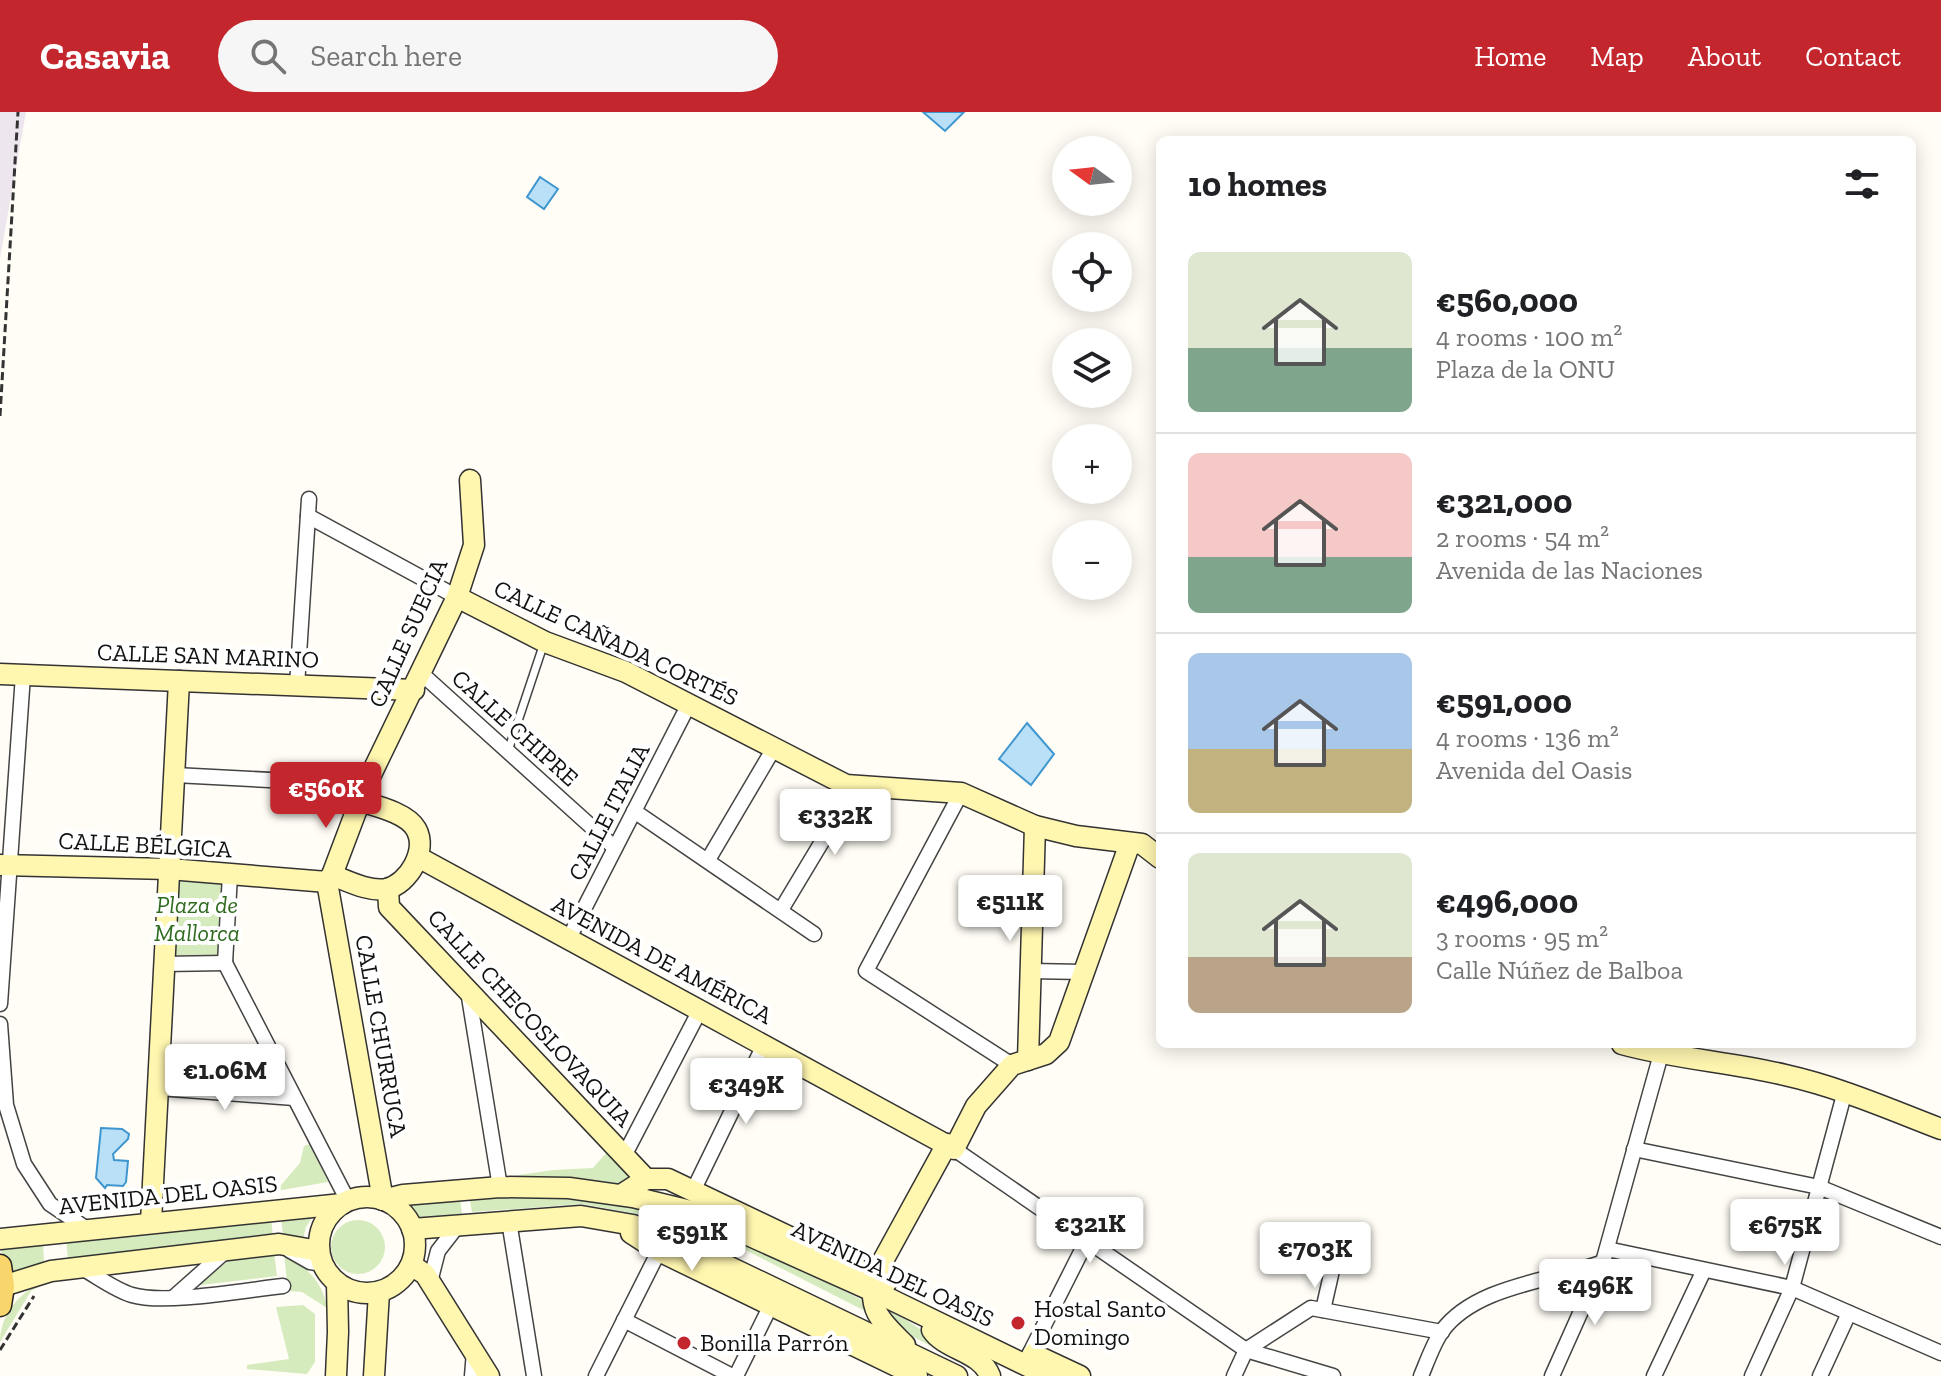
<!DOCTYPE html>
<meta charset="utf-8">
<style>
:root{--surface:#fff;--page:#f6f6f6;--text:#202124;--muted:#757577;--line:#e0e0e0;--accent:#c4262e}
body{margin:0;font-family:"Zilla Slab",serif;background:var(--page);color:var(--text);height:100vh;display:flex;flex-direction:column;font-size:30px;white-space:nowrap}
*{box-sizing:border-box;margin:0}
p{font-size:26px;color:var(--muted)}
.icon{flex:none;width:44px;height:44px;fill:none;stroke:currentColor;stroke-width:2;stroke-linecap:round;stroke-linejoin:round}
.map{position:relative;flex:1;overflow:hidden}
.side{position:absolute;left:1156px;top:24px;width:760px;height:912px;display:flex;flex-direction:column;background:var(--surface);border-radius:12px;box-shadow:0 4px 20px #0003}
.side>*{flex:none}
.needle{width:52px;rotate:285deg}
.buttons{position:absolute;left:1052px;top:24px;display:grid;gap:16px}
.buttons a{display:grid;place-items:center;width:80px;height:80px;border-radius:50%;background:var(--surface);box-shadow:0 4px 20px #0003;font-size:40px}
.price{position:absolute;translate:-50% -68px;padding:0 18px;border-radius:8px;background:#fff;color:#222;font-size:26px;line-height:52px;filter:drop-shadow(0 2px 4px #0008)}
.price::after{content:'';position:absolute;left:50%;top:48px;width:24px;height:18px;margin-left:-12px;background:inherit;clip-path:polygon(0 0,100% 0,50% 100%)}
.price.on{background:var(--accent);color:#fff}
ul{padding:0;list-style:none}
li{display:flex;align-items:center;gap:24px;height:200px;padding:0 32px}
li+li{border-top:2px solid var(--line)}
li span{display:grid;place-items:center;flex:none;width:224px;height:160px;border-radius:12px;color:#555}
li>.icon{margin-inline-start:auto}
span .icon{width:96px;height:96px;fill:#fffc;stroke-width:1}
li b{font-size:34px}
h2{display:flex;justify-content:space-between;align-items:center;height:96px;padding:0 32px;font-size:34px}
header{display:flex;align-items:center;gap:48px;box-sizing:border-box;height:112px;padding:0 40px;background:var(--accent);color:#fff}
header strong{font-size:38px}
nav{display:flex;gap:44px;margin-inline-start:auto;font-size:28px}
.search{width:560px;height:72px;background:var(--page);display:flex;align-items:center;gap:20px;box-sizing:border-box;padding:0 28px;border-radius:44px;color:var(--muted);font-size:30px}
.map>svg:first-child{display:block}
.industrial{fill:#eee6ef}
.green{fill:#d5ebbd}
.water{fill:#b9e0f7;stroke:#3f96cf;stroke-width:2}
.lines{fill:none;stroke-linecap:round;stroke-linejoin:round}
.lane-casing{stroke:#444;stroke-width:10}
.street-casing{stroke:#444;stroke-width:17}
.secondary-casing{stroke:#333;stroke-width:23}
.primary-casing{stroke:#222;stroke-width:25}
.path{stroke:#333;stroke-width:3;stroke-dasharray:8 4;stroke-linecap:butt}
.lane{stroke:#fff;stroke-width:7}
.street{stroke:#fff;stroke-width:14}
.secondary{stroke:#fff6b0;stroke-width:20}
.primary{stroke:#f9d66b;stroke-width:22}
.poi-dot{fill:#c4262e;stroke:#fff;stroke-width:3}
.labels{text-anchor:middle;stroke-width:8;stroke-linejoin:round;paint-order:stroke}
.street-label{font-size:24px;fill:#111;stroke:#fff}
.park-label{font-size:24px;font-style:italic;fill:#2f6b1f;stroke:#fff}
.poi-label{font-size:24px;fill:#111;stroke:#fff;text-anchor:start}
</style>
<header>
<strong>Casavia</strong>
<div class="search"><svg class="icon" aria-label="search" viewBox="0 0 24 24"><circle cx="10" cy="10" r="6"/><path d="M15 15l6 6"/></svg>Search here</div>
<nav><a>Home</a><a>Map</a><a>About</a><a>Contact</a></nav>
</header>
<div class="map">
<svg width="1941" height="1264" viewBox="0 0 1941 1264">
<rect width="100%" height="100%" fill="#fffdf5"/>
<!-- industrial -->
<polygon class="industrial" points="0,0 26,0 0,146"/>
<!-- green -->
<g class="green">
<polygon points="169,757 230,763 225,851 164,852"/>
<polygon points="310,1032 328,1070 276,1079 300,1051 304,1034"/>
<polygon points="607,1040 629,1064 629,1068 612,1075 513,1064 553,1058 593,1056"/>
<polygon points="553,1083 622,1092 702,1111 699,1118 655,1105 582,1092 472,1100 469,1084"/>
<polygon points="460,1084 462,1102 411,1108 406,1098 397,1091"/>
<polygon points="315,1101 306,1115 303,1127 283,1124 281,1105"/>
<polygon points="271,1105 273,1125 68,1147 66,1126"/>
<circle cx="358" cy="1135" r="27"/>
<polygon points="719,1116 866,1190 869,1201 716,1123"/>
<polygon points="43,1131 44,1152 9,1164 0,1135"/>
<polygon points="274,1140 277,1164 193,1174 197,1168 234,1146"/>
<path d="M284,1141C305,1154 324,1171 327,1196L302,1180L288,1179Z"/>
<path d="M42,1171L43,1173L31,1179L0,1230C0,1204 18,1181 42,1171Z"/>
<polygon points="303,1193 315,1202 315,1250 307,1262 247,1257 247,1253 289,1247 276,1195"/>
<polygon points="881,1195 904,1206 984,1262 891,1213"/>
</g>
<!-- water -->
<g class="water">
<polygon points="923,0 964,0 945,19"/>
<polygon points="540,65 558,77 544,97 527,85"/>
<polygon points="1027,611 1054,642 1031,673 999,647"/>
<polygon points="101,1016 122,1017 129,1022 128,1027 113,1042 114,1048 128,1049 126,1070 123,1074 107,1073 105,1076 96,1066"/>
</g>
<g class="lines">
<defs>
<polyline id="lane" points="508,639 544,531"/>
<g id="street">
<polyline points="308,404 457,485"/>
<polyline points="422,562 615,736"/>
<polyline points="297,574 309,387"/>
<polyline points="175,663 366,673"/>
<polyline points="961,681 866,859 1012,953"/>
<polyline points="634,699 814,822"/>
<polyline points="708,748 774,636"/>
<polyline points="781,798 856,673"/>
<polyline points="568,828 689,592"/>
<polyline points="225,851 348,1089"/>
<polyline points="225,851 230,763"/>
<polyline points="164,852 225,851"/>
<polyline points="1031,859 1083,860"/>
<polyline points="468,879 500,1075"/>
<polyline points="0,892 23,563"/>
<polyline points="0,912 6,993 24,1052 50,1092 87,1117"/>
<polyline points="158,976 294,986"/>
<polyline points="954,1037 1246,1238 1333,1264"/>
<polyline points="1634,1037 1819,1075 1941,1125"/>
<polyline points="624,1044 700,898"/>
<polyline points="693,1079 764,933"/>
<polyline points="509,1109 534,1264"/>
<polyline points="1607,1137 1792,1176 1941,1241"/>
<polyline points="289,1138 310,1150 323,1152"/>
<path d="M82,1156C98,1165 115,1178 132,1183C164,1193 246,1178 283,1174"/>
<polyline points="430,1170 438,1139 459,1112"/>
<polyline points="174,1185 227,1138"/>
<polyline points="1323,1198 1333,1154"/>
<polyline points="624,1208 732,1264"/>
<polyline points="1026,1249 1087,1128"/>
<polyline points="472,1264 474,1240"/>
<polyline points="596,1264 659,1139"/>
<polyline points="736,1264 771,1193"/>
<polyline points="1234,1264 1246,1238 1311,1196 1442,1220"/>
<path d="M1421,1264C1427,1250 1433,1232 1442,1219C1476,1173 1553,1169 1603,1150"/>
<polyline points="1552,1264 1603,1150 1661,942"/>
<polyline points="1654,1264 1704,1158"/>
<polyline points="1752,1264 1792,1176 1845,979"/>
<polyline points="1820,1264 1849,1201"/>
</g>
<g id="secondary">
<polyline points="457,485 545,530 626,560 846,673 961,681 1035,714 1076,724 1142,732 1160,746"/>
<polyline points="0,562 414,578"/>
<polyline points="418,745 954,1037 976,994 1012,953 1046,942 1059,930 1130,731"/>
<polyline points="0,753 169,757 327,770 332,763 366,673 457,485 474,433 470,368"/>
<path d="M332,763C348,769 369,780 386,777C409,772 428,738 416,717C407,701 376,694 360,689"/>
<polyline points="327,770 383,1088"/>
<polyline points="388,777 389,795 646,1067"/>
<path d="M1622,932C1676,947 1731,950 1785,963C1839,975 1889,997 1941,1017"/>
<polyline points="1028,948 1035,714"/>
<polyline points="621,1083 646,1067 668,1067 886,1171"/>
<circle cx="367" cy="1133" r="48"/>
<polyline points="383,1088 403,1083 500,1075 569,1076 633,1085 699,1101 888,1186 1048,1264"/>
<polyline points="151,1110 179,569"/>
<polyline points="412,1117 581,1104 633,1113 686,1134 957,1264"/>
<polyline points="631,1121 659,1139 917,1264"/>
<polyline points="0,1127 342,1092"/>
<polyline points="411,1153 425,1162 489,1264"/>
<polyline points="3,1174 51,1159 279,1132 319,1139"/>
<path d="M932,1218C945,1238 981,1239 990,1264"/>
<path d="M905,1233C882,1210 868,1200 874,1165L947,1032"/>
<polyline points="1033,1242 1080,1264"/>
<polyline points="336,1264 338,1220 337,1171"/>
<polyline points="374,1264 379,1180"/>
</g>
<polyline id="primary" points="0,1154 3,1174 0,1193"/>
</defs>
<!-- lane casing -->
<use href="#lane" class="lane-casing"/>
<!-- street casing -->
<use href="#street" class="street-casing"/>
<!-- secondary casing -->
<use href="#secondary" class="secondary-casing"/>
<!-- primary casing -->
<use href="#primary" class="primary-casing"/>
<!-- path -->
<g class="path">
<polyline points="0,304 18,0"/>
<polyline points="0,1238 34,1184"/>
</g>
<!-- lane -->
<use href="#lane" class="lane"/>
<!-- street -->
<use href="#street" class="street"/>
<!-- secondary -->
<use href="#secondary" class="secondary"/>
<!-- primary -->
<use href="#primary" class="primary"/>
</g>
<!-- markers -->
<g class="poi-dot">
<circle cx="1018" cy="1211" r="8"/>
<circle cx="684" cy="1231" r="8"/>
</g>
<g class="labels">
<!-- street labels -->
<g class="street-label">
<text transform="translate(408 521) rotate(-66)" y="8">CALLE SUECIA</text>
<text transform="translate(616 531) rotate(25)" y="8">CALLE CAÑADA CORTÉS</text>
<text transform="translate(208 544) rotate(2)" y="8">CALLE SAN MARINO</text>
<text transform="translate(515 616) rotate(42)" y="8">CALLE CHIPRE</text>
<text transform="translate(609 700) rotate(-63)" y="8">CALLE ITALIA</text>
<text transform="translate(145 733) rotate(3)" y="8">CALLE BÉLGICA</text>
<text transform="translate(662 848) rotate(28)" y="8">AVENIDA DE AMÉRICA</text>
<text transform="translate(530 906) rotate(47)" y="8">CALLE CHECOSLOVAQUIA</text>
<text transform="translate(381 924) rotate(80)" y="8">CALLE CHURRUCA</text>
<text transform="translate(168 1083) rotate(-6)" y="8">AVENIDA DEL OASIS</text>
<text transform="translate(893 1162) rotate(25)" y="8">AVENIDA DEL OASIS</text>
</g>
<!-- park labels -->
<g class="park-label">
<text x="197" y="801">Plaza de<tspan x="197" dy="28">Mallorca</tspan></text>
</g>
<!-- poi labels -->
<g class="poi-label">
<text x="1034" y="1205">Hostal Santo<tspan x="1034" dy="28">Domingo</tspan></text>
<text x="700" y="1239">Bonilla Parrón</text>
</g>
</g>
</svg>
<div class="buttons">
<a><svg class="needle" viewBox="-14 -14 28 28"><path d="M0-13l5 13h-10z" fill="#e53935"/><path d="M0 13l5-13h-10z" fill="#757577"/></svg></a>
<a><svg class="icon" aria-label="locate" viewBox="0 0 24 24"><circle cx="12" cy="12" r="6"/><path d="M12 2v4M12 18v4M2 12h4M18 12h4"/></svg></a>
<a><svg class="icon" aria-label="layers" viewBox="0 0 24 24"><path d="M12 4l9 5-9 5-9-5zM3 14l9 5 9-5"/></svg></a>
<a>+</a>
<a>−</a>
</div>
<b class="price on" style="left:326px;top:718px">€560K</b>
<b class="price" style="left:835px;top:745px">€332K</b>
<b class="price" style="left:1010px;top:831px">€511K</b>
<b class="price" style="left:225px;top:1000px">€1.06M</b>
<b class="price" style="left:746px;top:1014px">€349K</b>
<b class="price" style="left:1090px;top:1153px">€321K</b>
<b class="price" style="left:1785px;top:1155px">€675K</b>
<b class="price" style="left:692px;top:1161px">€591K</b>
<b class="price" style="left:1315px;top:1178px">€703K</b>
<b class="price" style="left:1595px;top:1215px">€496K</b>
<section class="side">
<h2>10 homes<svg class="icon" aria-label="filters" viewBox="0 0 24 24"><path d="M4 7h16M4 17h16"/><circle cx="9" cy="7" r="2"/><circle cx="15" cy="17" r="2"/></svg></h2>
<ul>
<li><span style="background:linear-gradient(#dfe7d0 60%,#7fa58c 0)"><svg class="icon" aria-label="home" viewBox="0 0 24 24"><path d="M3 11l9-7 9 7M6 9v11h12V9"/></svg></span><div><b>€560,000</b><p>4 rooms · 100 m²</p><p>Plaza de la ONU</p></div></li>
<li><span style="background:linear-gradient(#f6c9c9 65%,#7fa58c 0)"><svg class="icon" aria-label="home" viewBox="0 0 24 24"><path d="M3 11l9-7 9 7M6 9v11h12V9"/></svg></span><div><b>€321,000</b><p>2 rooms · 54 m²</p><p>Avenida de las Naciones</p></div></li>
<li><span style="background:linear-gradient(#a9c7e8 60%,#c2b280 0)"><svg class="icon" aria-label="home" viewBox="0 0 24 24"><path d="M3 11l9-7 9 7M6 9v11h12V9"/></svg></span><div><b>€591,000</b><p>4 rooms · 136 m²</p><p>Avenida del Oasis</p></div></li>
<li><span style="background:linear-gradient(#dfe7d0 65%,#b9a48a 0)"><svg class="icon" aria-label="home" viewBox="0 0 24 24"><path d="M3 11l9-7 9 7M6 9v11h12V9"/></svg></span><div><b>€496,000</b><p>3 rooms · 95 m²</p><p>Calle Núñez de Balboa</p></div></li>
</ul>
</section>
</div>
